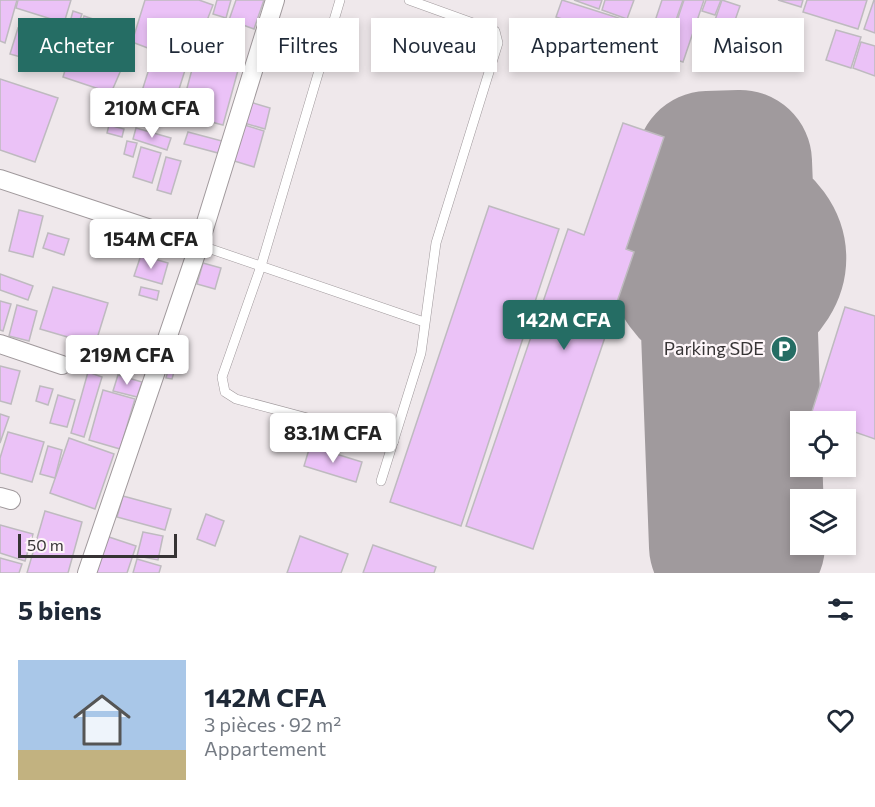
<!DOCTYPE html>
<html lang="fr">
<meta charset="utf-8">
<style>
:root{--surface:#fff;--page:#f6f6f7;--text:#1f2937;--muted:#747a83;--line:#e0e1e3;--accent:#256d64}
body{margin:0;font-family:Commissioner,sans-serif;background:var(--page);color:var(--text);height:100vh;display:flex;flex-direction:column;font-size:22px;white-space:nowrap}
*{box-sizing:border-box;margin:0}
p{font-size:20px;color:var(--muted)}
.icon{flex:none;width:33px;height:33px;fill:none;stroke:currentColor;stroke-width:2;stroke-linecap:round;stroke-linejoin:round}
.map{position:relative;height:573px;overflow:hidden}
.sheet{display:flex;flex-direction:column;background:var(--surface);flex:1}
.sheet>*{flex:none}
.banner{position:absolute;left:18px;top:18px;width:840px;height:54px;display:flex;gap:12px}
.buttons{position:absolute;left:790px;top:411px;display:grid;gap:12px}
.buttons a{display:grid;place-items:center;width:66px;height:66px;border-radius:0px;background:var(--surface);box-shadow:0 3px 9px #0003;font-size:30px}
.scale{position:absolute;left:18px;bottom:15px;width:159px;box-sizing:border-box;padding-left:6px;border:3px solid #363334;border-top:0;font-size:16px;line-height:21px;white-space:nowrap;color:#363334;-webkit-text-stroke:4px #fdf5f8;paint-order:stroke}
.price{position:absolute;translate:-50% -51px;padding:0 14px;border-radius:6px;background:#fff;color:#222;font-size:20px;line-height:39px;filter:drop-shadow(0 2px 3px #0008)}
.price::after{content:'';position:absolute;left:50%;top:36px;width:18px;height:14px;margin-left:-9px;background:inherit;clip-path:polygon(0 0,100% 0,50% 100%)}
.price.active{background:var(--accent);color:#fff}
ul{padding:0;list-style:none}
li{display:flex;align-items:center;gap:18px;height:150px;padding:0 18px}
li+li{border-top:2px solid var(--line)}
li span{display:grid;place-items:center;flex:none;width:168px;height:120px;border-radius:0px;color:#555}
li>.icon{margin-inline-start:auto}
span .icon{width:72px;height:72px;fill:#fffc;stroke-width:1}
li b{font-size:26px}
h2{display:flex;justify-content:space-between;align-items:center;height:72px;padding:0 18px;font-size:26px}
.chip{padding:0 21px;border-radius:0px;background:var(--surface);box-shadow:0 3px 9px #0003;font-size:21px;line-height:54px}
.chip.active{background:var(--accent);color:#fff}
.map>svg:first-child{display:block}
.lines{fill:none;stroke-linecap:round;stroke-linejoin:round}
.runway{stroke:#a09a9d;stroke-width:144}
.building{fill:#ebc2f7;stroke:#bebabf;stroke-width:1.5}
.service-casing{stroke:#a0999c;stroke-width:10}
.minor-casing{stroke:#a0999c;stroke-width:20}
.service{stroke:#fff;stroke-width:9}
.minor{stroke:#fff;stroke-width:18}
.labels{text-anchor:middle;stroke-width:4.5;stroke-linejoin:round;paint-order:stroke}
.poi-label{font-size:18px;fill:#363334;stroke:#fdf5f8;text-anchor:end}
</style>
<div class="map">
<svg width="875" height="573" viewBox="0 0 875 573">
<rect width="100%" height="100%" fill="#efe8eb"/>
<g class="lines">
<!-- runway -->
<path class="runway" d="M740,162L742,213C784,240 785,273 745,303L753,545L721,546L712,305C670,281 668,240 709,214L708,163Z"/>
</g>
<!-- building -->
<g class="building">
<polygon points="0,0 17,0 5,43 0,41"/>
<polygon points="18,0 71,0 64,23 16,8"/>
<polygon points="145,0 199,0 213,5 190,64 132,42"/>
<polygon points="217,0 231,0 226,18 213,14"/>
<polygon points="236,0 264,0 254,29 229,20"/>
<polygon points="562,0 628,21 622,39 556,17"/>
<polygon points="574,0 602,0 599,9"/>
<polygon points="605,0 634,0 627,19 602,10"/>
<polygon points="662,0 683,0 664,54 646,48"/>
<polygon points="684,0 704,0 683,62 665,56"/>
<polygon points="706,0 721,0 715,15 702,11"/>
<polygon points="722,0 740,6 733,26 715,20"/>
<polygon points="778,0 803,0 801,7"/>
<polygon points="807,0 867,0 858,29 803,12"/>
<polygon points="874,0 875,0 875,33 864,29"/>
<polygon points="73,11 82,14 78,25 70,22"/>
<polygon points="84,16 93,19 88,32 80,29"/>
<polygon points="211,22 243,31 236,54 204,44"/>
<polygon points="18,28 68,41 60,68 10,54"/>
<polygon points="836,30 861,37 851,68 826,60"/>
<polygon points="75,38 127,56 111,93 63,77"/>
<polygon points="861,42 875,46 875,76 853,68"/>
<polygon points="197,51 240,63 223,125 180,114"/>
<polygon points="153,56 186,67 175,102 142,91"/>
<polygon points="0,79 58,98 35,162 0,150"/>
<polygon points="250,102 270,108 265,129 244,123"/>
<polygon points="623,123 664,137 626,249 634,252 533,549 466,526 568,229 584,235"/>
<polygon points="241,124 264,131 254,167 231,160"/>
<polygon points="109,125 124,129 122,137 107,133"/>
<polygon points="136,128 171,138 167,150 133,139"/>
<polygon points="188,132 222,141 218,153 184,144"/>
<polygon points="127,141 137,143 133,157 124,154"/>
<polygon points="141,147 161,153 152,183 133,177"/>
<polygon points="166,157 181,161 171,194 157,190"/>
<polygon points="489,206 559,229 461,526 390,502"/>
<polygon points="19,210 43,216 33,257 9,251"/>
<polygon points="48,233 69,239 64,255 43,248"/>
<polygon points="141,255 168,263 162,284 134,276"/>
<polygon points="203,263 221,268 215,289 197,284"/>
<polygon points="0,274 33,286 28,300 0,290"/>
<polygon points="53,287 108,303 95,345 40,329"/>
<polygon points="141,287 159,291 157,300 139,295"/>
<polygon points="0,301 11,304 3,331 0,330"/>
<polygon points="17,305 37,311 29,341 9,336"/>
<polygon points="845,307 875,316 875,439 846,429 846,422 821,422 810,418"/>
<polygon points="176,342 182,344 172,379 166,378"/>
<polygon points="0,366 20,371 11,404 0,401"/>
<polygon points="88,372 102,377 84,437 71,433"/>
<polygon points="118,375 142,382 137,397 113,391"/>
<polygon points="40,386 53,389 48,405 36,401"/>
<polygon points="103,390 135,399 120,449 89,440"/>
<polygon points="58,395 75,400 67,427 50,423"/>
<polygon points="0,414 9,417 0,443"/>
<polygon points="8,432 44,442 32,482 0,473 0,458"/>
<polygon points="69,438 114,454 95,509 50,493"/>
<polygon points="48,446 62,450 55,478 40,474"/>
<polygon points="310,446 362,462 356,482 304,466"/>
<polygon points="123,496 171,509 165,530 117,517"/>
<polygon points="45,511 82,522 68,573 27,573"/>
<polygon points="206,514 224,521 215,546 197,539"/>
<polygon points="0,525 33,534 25,561 0,553"/>
<polygon points="143,532 163,536 158,560 137,556"/>
<polygon points="106,536 136,546 127,573 94,573"/>
<polygon points="300,536 348,554 341,573 287,573"/>
<polygon points="373,545 436,567 434,573 363,573"/>
<polygon points="0,558 22,564 19,573 0,573"/>
<polygon points="137,559 161,566 159,573 133,573"/>
</g>
<g class="lines">
<defs>
<g id="service">
<polyline points="340,0 261,266 222,377 225,392 236,399 394,441"/>
<polyline points="199,245 424,322"/>
<polyline points="381,481 421,353 436,243 498,43 495,31 409,0"/>
</g>
<g id="minor">
<polyline points="0,179 199,245"/>
<polyline points="0,344 62,365"/>
<polyline points="0,497 11,500"/>
<polyline points="87,573 199,245 275,0"/>
</g>
</defs>
<!-- service casing -->
<use href="#service" class="service-casing"/>
<!-- minor casing -->
<use href="#minor" class="minor-casing"/>
<!-- service -->
<use href="#service" class="service"/>
<!-- minor -->
<use href="#minor" class="minor"/>
</g>
<!-- icons -->
<defs>
<symbol id="parking-disc" viewBox="-11 -11 22 22"><circle r="9.5" fill="#256d64" stroke="#fdf5f8"/><path d="M-3.5-5.5H1a3.5 3.5 0 0 1 0 7H-1V5.5H-3.5ZM-1-3.4V-.6H.8a1.4 1.4 0 0 0 0-2.8Z" fill="#fff"/></symbol>
</defs>
<g fill-rule="evenodd">
<use href="#parking-disc" x="769" y="334" width="30" height="30"/>
</g>
<g class="labels">
<!-- poi labels -->
<g class="poi-label">
<text x="764" y="355">Parking SDE</text>
</g>
</g>
</svg>
<div class="buttons">
<a><svg class="icon" aria-label="locate" viewBox="0 0 24 24"><circle cx="12" cy="12" r="6"/><path d="M12 2v4M12 18v4M2 12h4M18 12h4"/></svg></a>
<a><svg class="icon" aria-label="layers" viewBox="0 0 24 24"><path d="M12 4l9 5-9 5-9-5zM3 14l9 5 9-5"/></svg></a>
</div>
<div class="scale">50 m</div>
<b class="price" style="left:152px;top:139px">210M CFA</b>
<b class="price" style="left:151px;top:270px">154M CFA</b>
<b class="price active" style="left:564px;top:351px">142M CFA</b>
<b class="price" style="left:127px;top:386px">219M CFA</b>
<b class="price" style="left:333px;top:464px">83.1M CFA</b>
<div class="banner">
<a class="chip active">Acheter</a>
<a class="chip">Louer</a>
<a class="chip">Filtres</a>
<a class="chip">Nouveau</a>
<a class="chip">Appartement</a>
<a class="chip">Maison</a>
</div>
</div>
<section class="sheet">
<h2>5 biens<svg class="icon" aria-label="filters" viewBox="0 0 24 24"><path d="M4 7h16M4 17h16"/><circle cx="9" cy="7" r="2"/><circle cx="15" cy="17" r="2"/></svg></h2>
<ul>
<li><span style="background:linear-gradient(#a9c7e8 75%,#c2b280 0)"><svg class="icon" aria-label="home" viewBox="0 0 24 24"><path d="M3 11l9-7 9 7M6 9v11h12V9"/></svg></span><div><b>142M CFA</b><p>3 pièces · 92 m²</p><p>Appartement</p></div><svg class="icon" aria-label="heart" viewBox="0 0 24 24"><path d="M12 20l-8-8c-3-5 5-10 8-4 3-6 11-1 8 4z"/></svg></li>
</ul>
</section>
